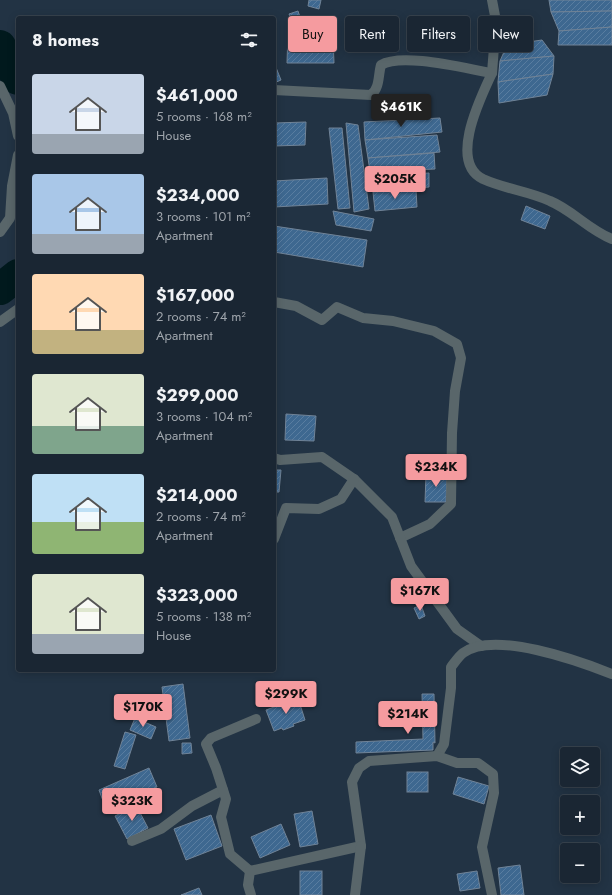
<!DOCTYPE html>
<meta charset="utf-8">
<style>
:root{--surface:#1a2633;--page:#27323f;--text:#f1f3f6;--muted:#9fa5ac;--line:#38434e;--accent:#f59b9f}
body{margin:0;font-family:Jost,sans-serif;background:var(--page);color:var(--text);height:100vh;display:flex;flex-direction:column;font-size:15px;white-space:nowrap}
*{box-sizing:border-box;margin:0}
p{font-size:13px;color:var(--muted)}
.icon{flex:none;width:22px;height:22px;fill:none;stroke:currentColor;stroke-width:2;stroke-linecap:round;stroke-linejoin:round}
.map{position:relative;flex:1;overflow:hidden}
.drawer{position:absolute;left:16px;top:16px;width:260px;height:656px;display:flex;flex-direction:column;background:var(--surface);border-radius:4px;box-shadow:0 2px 10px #0003,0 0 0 1px var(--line)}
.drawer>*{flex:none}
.top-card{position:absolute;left:288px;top:16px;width:264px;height:36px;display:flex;gap:8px}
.tools{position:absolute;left:560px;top:747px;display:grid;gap:8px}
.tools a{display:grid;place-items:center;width:40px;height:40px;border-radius:4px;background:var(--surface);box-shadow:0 2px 10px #0003,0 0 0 1px var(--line);font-size:20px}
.price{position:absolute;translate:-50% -34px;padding:0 9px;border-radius:4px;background:var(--accent);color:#111;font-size:13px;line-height:26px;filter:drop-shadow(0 1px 2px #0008)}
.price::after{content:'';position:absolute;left:50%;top:24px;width:12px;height:9px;margin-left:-6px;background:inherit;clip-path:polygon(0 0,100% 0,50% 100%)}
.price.selected{background:#222;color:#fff}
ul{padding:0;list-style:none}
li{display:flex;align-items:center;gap:12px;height:100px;padding:0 16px}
li span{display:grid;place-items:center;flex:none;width:112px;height:80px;border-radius:4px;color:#555}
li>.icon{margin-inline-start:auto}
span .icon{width:48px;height:48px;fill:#fffc;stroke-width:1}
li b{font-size:17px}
h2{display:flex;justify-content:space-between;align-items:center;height:48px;padding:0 16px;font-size:17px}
.pill{padding:0 14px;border-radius:4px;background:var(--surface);box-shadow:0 2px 10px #0003,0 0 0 1px var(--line);font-size:14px;line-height:36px}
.pill.selected{background:var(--accent);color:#111}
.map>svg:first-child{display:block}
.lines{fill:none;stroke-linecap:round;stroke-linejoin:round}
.river{stroke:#01191d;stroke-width:32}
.building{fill:url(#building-hatch);stroke:#708397}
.minor{stroke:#59666a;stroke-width:10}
</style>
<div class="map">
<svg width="612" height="895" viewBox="0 0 612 895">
<defs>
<pattern id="building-hatch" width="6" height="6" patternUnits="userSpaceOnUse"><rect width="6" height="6" fill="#3e6890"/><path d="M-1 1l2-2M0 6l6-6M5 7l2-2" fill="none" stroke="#597da0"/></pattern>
</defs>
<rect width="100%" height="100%" fill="#234"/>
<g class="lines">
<!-- river -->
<g class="river">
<polyline points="0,46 18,79"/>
<polyline points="0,289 18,275"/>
</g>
</g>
<!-- building -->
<g class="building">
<polygon points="309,0 321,0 319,9 308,6"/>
<polygon points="549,0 612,0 612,11 551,12"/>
<polygon points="298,11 301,20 293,24 289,14"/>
<polygon points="612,11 612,27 559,31 551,12"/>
<polygon points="612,27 612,45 558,45 559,31"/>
<polygon points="288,31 333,38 334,63 287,63"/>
<polygon points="542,40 554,56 500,61 507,45"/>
<polygon points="554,56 553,74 498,82 500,61"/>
<polygon points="275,65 281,80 274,83 274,66"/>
<polygon points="553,74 547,95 499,103 498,82"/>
<polygon points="440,118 442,132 365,140 364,122"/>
<polygon points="306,122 305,145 274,146 274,123"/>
<polygon points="346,123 358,125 369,209 354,212"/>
<polygon points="329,128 342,128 350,208 338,209"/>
<polygon points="437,135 440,152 368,158 365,140"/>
<polygon points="434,153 435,169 370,172 368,158"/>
<polygon points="429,173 429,187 373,192 371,176"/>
<polygon points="327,178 328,204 274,207 274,181"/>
<polygon points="416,190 417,207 375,211 373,192"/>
<polygon points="526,206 550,216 545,229 521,220"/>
<polygon points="333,211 374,219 371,231 336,225"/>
<polygon points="274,226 367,240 363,267 274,252"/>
<polygon points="286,414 316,416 314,441 285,440"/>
<polygon points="274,470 281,470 279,492 274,492"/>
<polygon points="426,475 447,475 446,502 425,502"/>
<polygon points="421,605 425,616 419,619 414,608"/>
<polygon points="183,684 190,738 169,741 162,687"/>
<polygon points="422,694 434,694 435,743 433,742 433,750 356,753 356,742 423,739"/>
<polygon points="158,697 159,710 139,711 138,698"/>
<polygon points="298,698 305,720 293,724 294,726 283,730 282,728 274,731 266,710"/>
<polygon points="135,718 156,727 151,739 130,730"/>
<polygon points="125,732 136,735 125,769 114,766"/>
<polygon points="182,743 191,743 192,753 182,754"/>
<polygon points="149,768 157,787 106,809 99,790"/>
<rect x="407" y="772" width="21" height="20"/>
<polygon points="458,777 489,786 484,804 453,794"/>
<polygon points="136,805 148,828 127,839 115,816"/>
<polygon points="312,811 318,844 300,847 294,814"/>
<polygon points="211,815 222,846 186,860 174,829"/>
<polygon points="281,824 290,845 260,858 251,837"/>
<polygon points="520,865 524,895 501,895 498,868"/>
<rect x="300" y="871" width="22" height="24"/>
<polygon points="477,871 480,888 460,891 457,874"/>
<polygon points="199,888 202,895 181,895"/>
</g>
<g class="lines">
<!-- minor -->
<g class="minor">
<polyline points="492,0 496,21 492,73"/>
<polyline points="0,86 13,113 18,136"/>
<path d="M274,90L371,95C380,88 378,75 381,65C402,52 467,69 492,73C481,97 448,162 483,179C505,189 528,191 550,201C572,210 589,230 612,239"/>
<polyline points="0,232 10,218 12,186 18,155"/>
<polyline points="274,302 296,306 322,320 337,307 363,318 393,321 434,331 457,344 461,358 455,391 452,433 451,504 430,524 400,538"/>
<polyline points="0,322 18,309"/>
<polyline points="274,458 280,460 322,457 354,479 392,517 411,566 457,629 481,646"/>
<polyline points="274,539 286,508 319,509 341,499 354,479"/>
<path d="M437,756L444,744L451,688V667C455,662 459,656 463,653C494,630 579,661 612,674"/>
<polyline points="132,841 161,829 192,806 223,790"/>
<polyline points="250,871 230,854 221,817 226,799 216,768 206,744 211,738 256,719"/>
<polyline points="251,895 248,885 250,871 361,846 352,782 359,768 369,761 437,756 457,763 478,763 493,774 494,793 482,847 492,895"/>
<polyline points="355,895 361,846"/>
</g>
</g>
</svg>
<div class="tools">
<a><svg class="icon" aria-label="layers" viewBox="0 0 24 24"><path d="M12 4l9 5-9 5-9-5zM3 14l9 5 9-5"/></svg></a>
<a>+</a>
<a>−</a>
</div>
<b class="price selected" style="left:401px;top:128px">$461K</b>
<b class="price" style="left:395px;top:200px">$205K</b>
<b class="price" style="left:436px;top:488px">$234K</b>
<b class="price" style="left:420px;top:612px">$167K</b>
<b class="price" style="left:286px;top:715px">$299K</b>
<b class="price" style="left:143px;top:728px">$170K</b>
<b class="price" style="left:408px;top:735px">$214K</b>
<b class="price" style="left:132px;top:822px">$323K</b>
<div class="top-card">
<a class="pill selected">Buy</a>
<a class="pill">Rent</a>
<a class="pill">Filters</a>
<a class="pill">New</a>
</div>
<section class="drawer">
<h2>8 homes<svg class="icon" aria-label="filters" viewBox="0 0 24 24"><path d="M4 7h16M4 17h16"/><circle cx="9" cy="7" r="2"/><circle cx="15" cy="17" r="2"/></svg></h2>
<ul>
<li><span style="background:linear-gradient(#c9d6e8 75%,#9aa5b1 0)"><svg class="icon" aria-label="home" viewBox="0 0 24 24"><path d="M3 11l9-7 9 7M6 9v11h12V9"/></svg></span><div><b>$461,000</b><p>5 rooms · 168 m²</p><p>House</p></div></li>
<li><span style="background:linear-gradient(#a9c7e8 75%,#9aa5b1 0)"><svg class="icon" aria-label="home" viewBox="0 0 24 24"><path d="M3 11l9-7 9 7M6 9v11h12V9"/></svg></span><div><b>$234,000</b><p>3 rooms · 101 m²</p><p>Apartment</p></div></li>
<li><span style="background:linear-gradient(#ffd9b3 70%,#c2b280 0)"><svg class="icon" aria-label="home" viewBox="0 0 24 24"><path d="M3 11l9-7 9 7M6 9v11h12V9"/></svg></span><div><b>$167,000</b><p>2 rooms · 74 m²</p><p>Apartment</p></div></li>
<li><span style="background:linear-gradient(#dfe7d0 65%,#7fa58c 0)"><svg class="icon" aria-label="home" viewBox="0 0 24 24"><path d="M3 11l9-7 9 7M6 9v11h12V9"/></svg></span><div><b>$299,000</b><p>3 rooms · 104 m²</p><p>Apartment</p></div></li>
<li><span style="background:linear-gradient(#bfe0f5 60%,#8fb573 0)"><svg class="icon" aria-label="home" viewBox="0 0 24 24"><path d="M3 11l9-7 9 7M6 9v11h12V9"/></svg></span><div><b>$214,000</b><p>2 rooms · 74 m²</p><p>Apartment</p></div></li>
<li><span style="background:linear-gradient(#dfe7d0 75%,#9aa5b1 0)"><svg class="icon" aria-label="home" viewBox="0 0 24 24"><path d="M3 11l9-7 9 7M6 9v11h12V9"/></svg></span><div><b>$323,000</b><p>5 rooms · 138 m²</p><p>House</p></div></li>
</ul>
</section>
</div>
